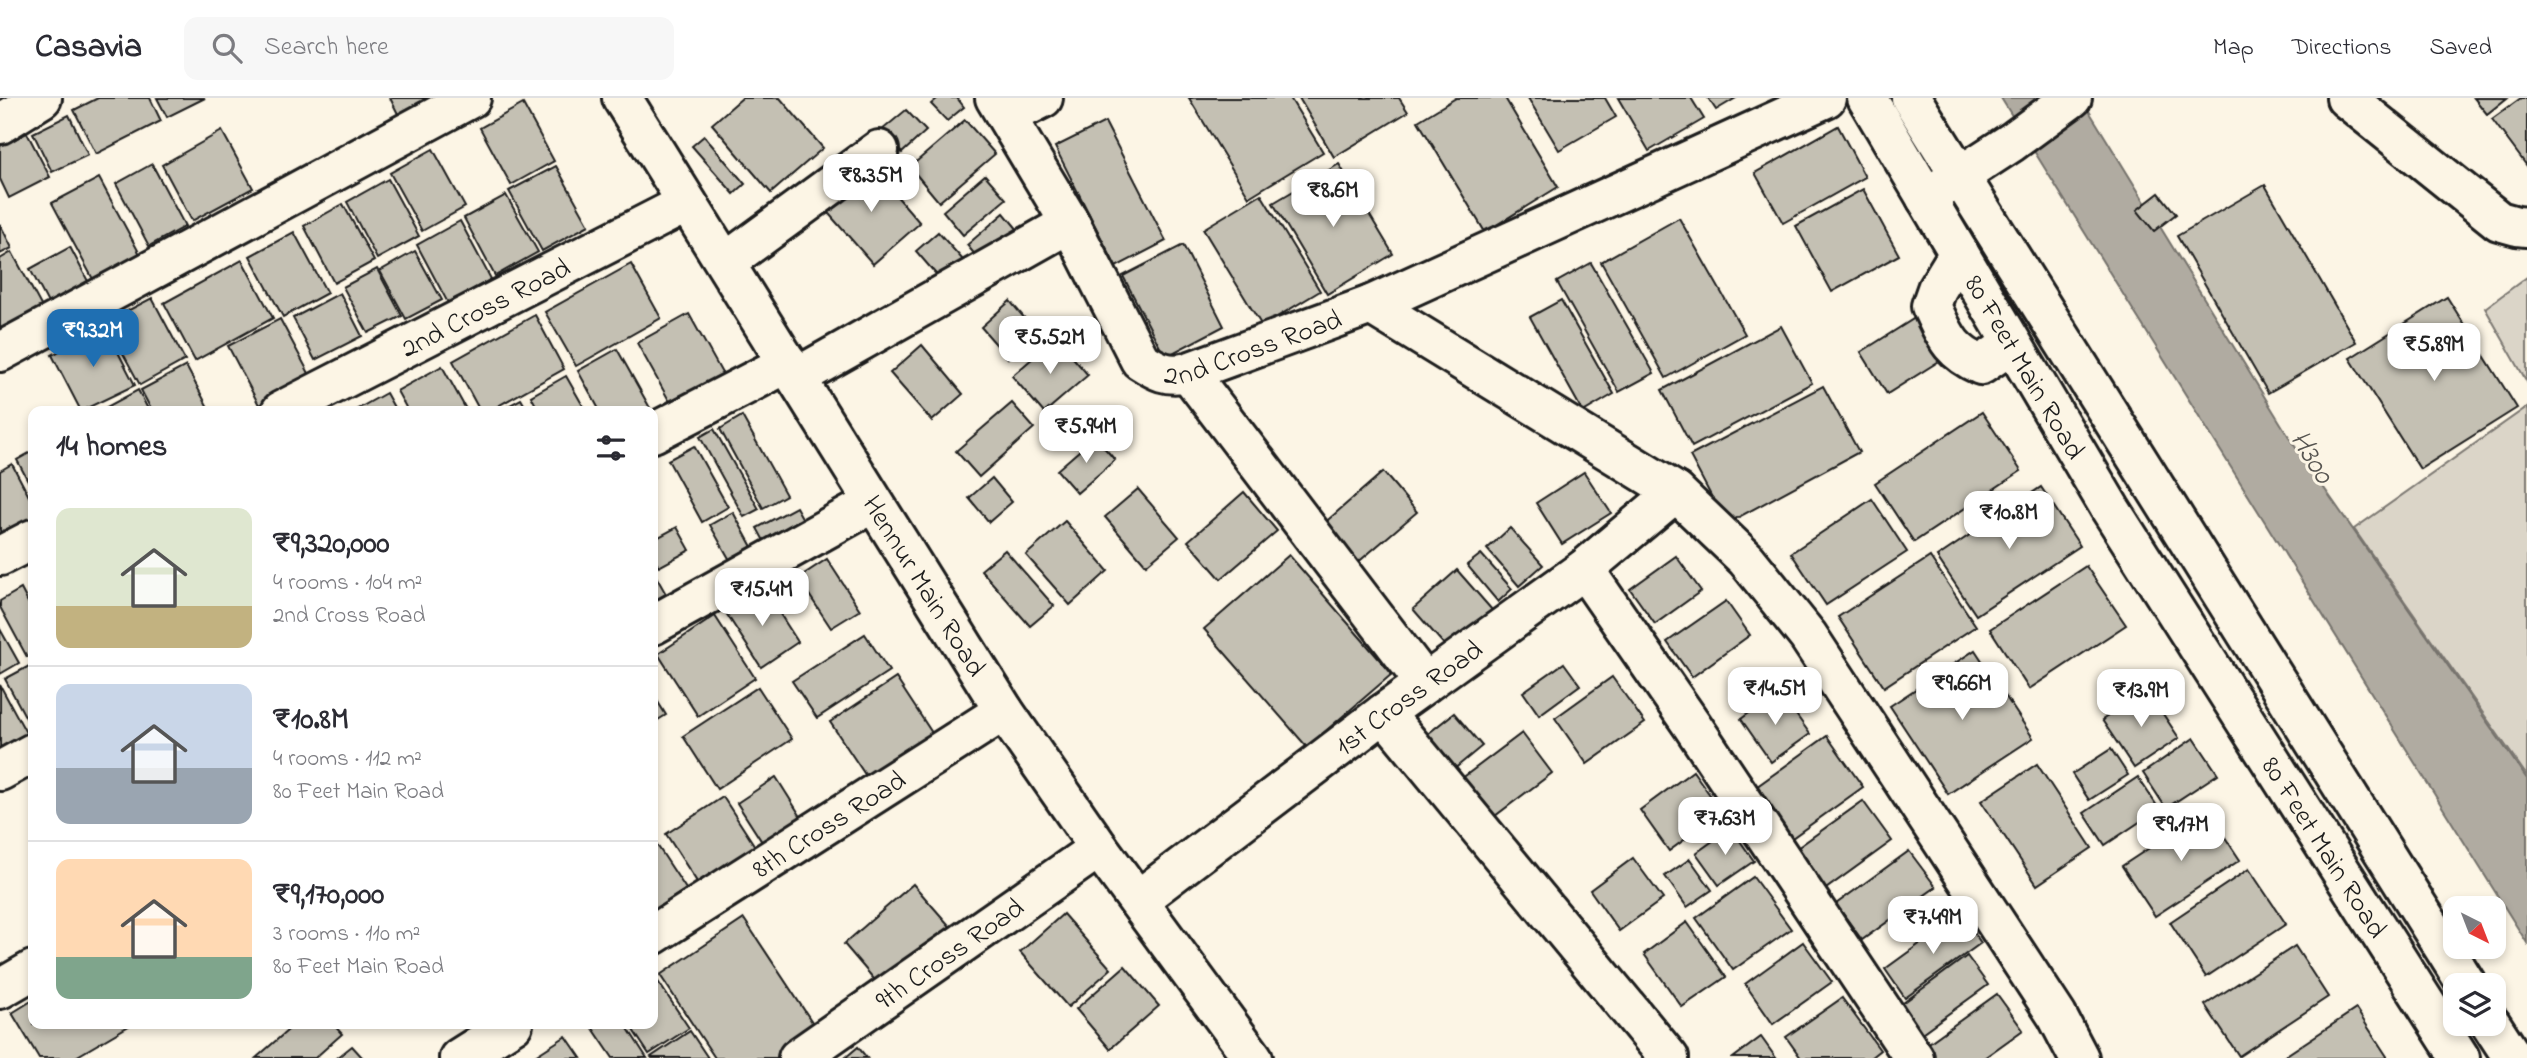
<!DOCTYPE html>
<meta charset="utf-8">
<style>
:root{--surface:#fff;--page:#f7f7f7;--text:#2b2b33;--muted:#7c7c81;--line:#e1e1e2;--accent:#1f6fb2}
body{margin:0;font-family:"Indie Flower",sans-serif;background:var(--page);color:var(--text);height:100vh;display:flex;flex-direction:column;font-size:26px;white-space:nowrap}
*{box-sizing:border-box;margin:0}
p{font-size:23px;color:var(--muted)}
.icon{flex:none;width:38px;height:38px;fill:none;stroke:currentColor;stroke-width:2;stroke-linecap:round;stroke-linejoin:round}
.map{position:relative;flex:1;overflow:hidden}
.details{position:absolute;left:28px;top:308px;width:630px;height:623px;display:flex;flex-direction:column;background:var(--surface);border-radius:14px;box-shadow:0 4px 10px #0003}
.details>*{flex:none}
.needle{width:46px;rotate:138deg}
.fabs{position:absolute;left:2443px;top:798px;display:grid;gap:14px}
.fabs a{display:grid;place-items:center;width:63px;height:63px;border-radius:14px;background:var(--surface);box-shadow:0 4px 10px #0003;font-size:35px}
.price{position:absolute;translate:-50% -60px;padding:0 16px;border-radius:14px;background:#fff;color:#222;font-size:23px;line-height:46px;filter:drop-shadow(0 2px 4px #0008)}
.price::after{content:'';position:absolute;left:50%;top:42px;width:21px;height:16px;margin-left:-10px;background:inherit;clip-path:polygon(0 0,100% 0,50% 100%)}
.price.current{background:var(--accent);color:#fff}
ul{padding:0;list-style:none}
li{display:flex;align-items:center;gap:21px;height:175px;padding:0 28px}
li+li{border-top:2px solid var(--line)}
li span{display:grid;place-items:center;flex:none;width:196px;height:140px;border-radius:14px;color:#555}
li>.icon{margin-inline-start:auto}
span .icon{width:84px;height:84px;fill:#fffc;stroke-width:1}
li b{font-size:30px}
h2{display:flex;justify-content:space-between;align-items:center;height:84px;padding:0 28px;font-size:30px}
header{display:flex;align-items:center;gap:42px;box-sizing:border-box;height:98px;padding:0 35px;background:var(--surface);border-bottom:2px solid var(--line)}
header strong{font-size:33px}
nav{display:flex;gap:38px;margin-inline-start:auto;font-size:24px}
.search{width:490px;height:63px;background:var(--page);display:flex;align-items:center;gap:18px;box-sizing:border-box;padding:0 24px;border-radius:14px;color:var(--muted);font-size:26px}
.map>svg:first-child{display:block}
.green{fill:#dbd5c8;stroke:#7c7872;stroke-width:2}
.water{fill:#b0aba1;stroke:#75726c;stroke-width:2}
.building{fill:#c4c0b3;stroke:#1c1c1c;stroke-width:2}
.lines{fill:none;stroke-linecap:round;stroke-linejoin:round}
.minor-casing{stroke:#1c1c1c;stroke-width:44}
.major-casing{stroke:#1c1c1c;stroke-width:44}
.minor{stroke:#fcf5e5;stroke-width:38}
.major{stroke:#fcf5e5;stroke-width:38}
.labels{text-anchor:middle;stroke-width:6;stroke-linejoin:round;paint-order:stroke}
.street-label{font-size:28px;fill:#1c1c1c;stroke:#fcf5e5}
.water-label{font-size:30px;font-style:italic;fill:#575551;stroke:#fcf5e5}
</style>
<header>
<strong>Casavia</strong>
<div class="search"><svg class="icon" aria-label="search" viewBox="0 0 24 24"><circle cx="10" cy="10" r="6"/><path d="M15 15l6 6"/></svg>Search here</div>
<nav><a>Map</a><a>Directions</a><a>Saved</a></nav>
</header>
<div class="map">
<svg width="2527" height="960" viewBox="0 0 2527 960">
<rect width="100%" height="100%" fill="#fcf5e5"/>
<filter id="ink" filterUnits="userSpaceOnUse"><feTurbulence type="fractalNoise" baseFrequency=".0143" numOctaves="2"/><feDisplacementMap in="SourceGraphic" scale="14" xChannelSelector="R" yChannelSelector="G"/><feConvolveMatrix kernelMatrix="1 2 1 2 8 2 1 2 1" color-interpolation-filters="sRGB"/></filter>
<g filter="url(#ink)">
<!-- green -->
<g class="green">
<polygon points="2527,179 2527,284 2485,210"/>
<polygon points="2527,309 2527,678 2354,431"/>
</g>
<!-- water -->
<polygon class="water" points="2001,0 2081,0 2294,347 2527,681 2527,845"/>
<!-- building -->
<g class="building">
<polygon points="98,0 150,0 161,23 96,56 74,12"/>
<polygon points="157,0 205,0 167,19"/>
<polygon points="390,0 436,0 399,18"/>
<polygon points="742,0 780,0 823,50 771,95 712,26"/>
<polygon points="938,0 957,0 964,9 947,23 931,6"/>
<polygon points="1189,0 1290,0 1323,54 1249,99"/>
<polygon points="1299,0 1399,0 1408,14 1334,59"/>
<polygon points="1456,0 1505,0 1558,89 1485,134 1418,23"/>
<polygon points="1528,0 1605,0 1616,19 1559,52"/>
<polygon points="1618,0 1691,0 1704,21 1649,53"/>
<polygon points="1708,0 1736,0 1716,12"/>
<polygon points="2474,0 2507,0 2487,16"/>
<polygon points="2521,0 2527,0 2527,68 2492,21"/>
<polygon points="523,6 554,63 511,87 480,30"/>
<polygon points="906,12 926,33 902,55 882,32"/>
<polygon points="69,17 88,57 52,74 33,35"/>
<polygon points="965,22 995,56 939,104 910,69"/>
<polygon points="1105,24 1166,143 1116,169 1055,49"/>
<polygon points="1838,28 1865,79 1783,125 1755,75"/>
<polygon points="222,33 253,90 192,123 162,67"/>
<polygon points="27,35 50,79 9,100 0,81 0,48"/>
<polygon points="704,38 745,86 734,96 692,48"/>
<polygon points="433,51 465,109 422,133 390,75"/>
<polygon points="152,66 185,128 149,148 116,86"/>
<polygon points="1339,66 1393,156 1327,196 1273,105"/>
<polygon points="870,67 920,125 873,166 822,108"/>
<polygon points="556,68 589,127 542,153 509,93"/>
<polygon points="985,77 1006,101 963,137 943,113"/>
<polygon points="99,80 141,158 94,183 52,105"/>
<polygon points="388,81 419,138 377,161 347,104"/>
<polygon points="2265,87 2356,244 2268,295 2177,138"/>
<polygon points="1863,91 1899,157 1832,194 1796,128"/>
<polygon points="2159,95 2176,116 2154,133 2137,112"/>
<polygon points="1261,96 1320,193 1262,228 1203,131"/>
<polygon points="506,97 538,154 495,178 464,120"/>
<polygon points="343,106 374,163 334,185 304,128"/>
<polygon points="1004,115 1023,138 986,170 967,147"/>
<polygon points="1679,120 1745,236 1666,280 1601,164"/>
<polygon points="460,123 491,181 448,205 417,147"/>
<polygon points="0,126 12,150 0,156"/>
<polygon points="294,134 327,195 283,219 250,158"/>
<polygon points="938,134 963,162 941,182 916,153"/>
<polygon points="1183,147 1224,228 1165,259 1123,178"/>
<polygon points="70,149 90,187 50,209 30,171"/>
<polygon points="415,153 442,202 406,221 380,173"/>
<polygon points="12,154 45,215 0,239 0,161"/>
<polygon points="242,162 273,220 195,263 164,205"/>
<polygon points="1591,165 1654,275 1619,294 1557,184"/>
<polygon points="631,166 661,220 576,268 545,214"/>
<polygon points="377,171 402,218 368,235 343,189"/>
<polygon points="340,195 362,238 315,262 293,220"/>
<polygon points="2447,199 2517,310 2420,371 2350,260"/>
<polygon points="152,200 185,262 140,287 106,224"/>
<polygon points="1561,202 1614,296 1583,314 1530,219"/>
<polygon points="1010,203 1037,235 1008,260 981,229"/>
<polygon points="1926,213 1952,255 1887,296 1861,254"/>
<polygon points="689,216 723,277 671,306 637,245"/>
<polygon points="535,217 564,271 489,313 480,313 453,263"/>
<polygon points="280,221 311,279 259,307 228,248"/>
<polygon points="1781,228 1812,285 1692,349 1662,292"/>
<polygon points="105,229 135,287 81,313 52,257"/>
<polygon points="1056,240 1088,277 1044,315 1012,278"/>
<polygon points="922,247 963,296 932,323 890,275"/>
<polygon points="617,251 650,310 645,313 600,313 578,273"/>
<polygon points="186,268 210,313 152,313 141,292"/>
<polygon points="442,268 467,313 408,313 397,293"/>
<polygon points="566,278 586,313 539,313 531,298"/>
<polygon points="1823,288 1859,354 1726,426 1690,358"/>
<polygon points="138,292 149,313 105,313 103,311"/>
<polygon points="386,295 396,313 354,313"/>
<polygon points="521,301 528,313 499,313"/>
<polygon points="1012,305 1034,330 979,379 956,353"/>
<polygon points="1982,314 2021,373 1914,444 1875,385"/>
<polygon points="742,318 786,397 763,410 720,331"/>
<polygon points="714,331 759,411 744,419 700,339"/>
<polygon points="1095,339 1115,362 1077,395 1057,372"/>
<polygon points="694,348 728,409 702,424 668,362"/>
<polygon points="33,353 33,392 17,362"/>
<polygon points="12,366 33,406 33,426 0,443 0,373"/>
<polygon points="1383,374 1417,414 1356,466 1322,427"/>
<polygon points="1584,374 1611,415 1562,446 1536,405"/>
<polygon points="992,380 1012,404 989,424 969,400"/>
<polygon points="2041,389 2080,448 1976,517 1937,459"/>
<polygon points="1138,391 1179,439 1146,467 1105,419"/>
<polygon points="1244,394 1277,433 1221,481 1188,443"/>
<polygon points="1872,401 1907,454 1826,507 1791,455"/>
<polygon points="796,409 809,432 770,454 757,430"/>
<polygon points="733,414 757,458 735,471 710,427"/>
<polygon points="1065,423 1108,473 1070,507 1026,457"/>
<polygon points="677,429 690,452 659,469 653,458 653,442"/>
<polygon points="1510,430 1543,467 1519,488 1487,451"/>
<polygon points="1005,452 1054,508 1030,528 981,472"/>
<polygon points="1481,456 1512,491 1498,504 1467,467"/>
<polygon points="1289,457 1392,576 1307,649 1204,531"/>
<polygon points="1676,458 1701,493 1655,526 1630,491"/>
<polygon points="1930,459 1976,528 1884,589 1838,519"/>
<polygon points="827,461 860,512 831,530 798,480"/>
<polygon points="2086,468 2126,527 2029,591 1990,531"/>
<polygon points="1457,472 1499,520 1454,558 1413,511"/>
<polygon points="653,473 670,503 653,512"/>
<polygon points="21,491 33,514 33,556 27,559 0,509 0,503"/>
<polygon points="764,491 798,544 761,569 726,515"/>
<polygon points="1726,503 1750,537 1692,579 1667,544"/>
<polygon points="715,518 755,580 698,618 658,556"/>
<polygon points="0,531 19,565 0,576"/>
<polygon points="865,536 889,573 817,620 792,583"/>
<polygon points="1975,552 2033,640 1948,696 1890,608"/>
<polygon points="1564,565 1580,587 1539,617 1523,594"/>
<polygon points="33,566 33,631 32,631 5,581"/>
<polygon points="1612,579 1645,625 1587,666 1555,620"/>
<polygon points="896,580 936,641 870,684 830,624"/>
<polygon points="0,587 30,642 0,659"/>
<polygon points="758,589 792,641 717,691 683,638"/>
<polygon points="2147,592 2179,640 2134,670 2102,622"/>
<polygon points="1779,593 1810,636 1771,664 1741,621"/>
<polygon points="653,596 666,617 653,625"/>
<polygon points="1454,615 1482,648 1447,677 1419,643"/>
<polygon points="1522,635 1552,675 1491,721 1461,681"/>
<polygon points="1827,638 1863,689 1785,745 1749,694"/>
<polygon points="2194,640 2218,676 2166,710 2143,675"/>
<polygon points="2111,651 2128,677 2089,702 2072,676"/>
<polygon points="2037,666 2092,750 2037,787 1981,703"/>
<polygon points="1693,673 1722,714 1669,753 1640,712"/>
<polygon points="776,679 803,722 764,747 737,705"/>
<polygon points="2138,679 2159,711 2105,747 2084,715"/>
<polygon points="723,699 760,756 703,793 666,736"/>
<polygon points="1863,703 1892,743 1823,793 1793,753"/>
<polygon points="2207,712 2240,762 2155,818 2122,768"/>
<polygon points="1731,730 1754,763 1719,787 1696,755"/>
<polygon points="655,744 686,791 653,813 653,745"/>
<polygon points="1909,753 1936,789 1862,842 1836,806"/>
<polygon points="1633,760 1663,801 1619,833 1590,792"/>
<polygon points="1690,761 1712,792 1687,809 1665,778"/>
<polygon points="2249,771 2286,826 2206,879 2170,824"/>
<polygon points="1753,779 1791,831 1733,872 1696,820"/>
<polygon points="913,786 954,833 885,894 844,846"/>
<polygon points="1063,816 1111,871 1068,909 1020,854"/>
<polygon points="1961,816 1981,845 1905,900 1885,871"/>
<polygon points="744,821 818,933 777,960 715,960 660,877"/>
<polygon points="1687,824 1726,879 1682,909 1644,856"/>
<polygon points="1803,844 1832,884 1773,926 1745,886"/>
<polygon points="2295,848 2328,899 2239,958 2205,907"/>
<polygon points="1967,858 1988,887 1919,937 1899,908"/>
<polygon points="1125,868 1159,908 1110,951 1076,911"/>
<polygon points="655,879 689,930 649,956 629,926 653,926 653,881"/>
<polygon points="1997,896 2023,932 1984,960 1936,960 1926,947"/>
<polygon points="1842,900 1880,952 1870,960 1801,960 1786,939"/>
<polygon points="33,902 33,926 132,926 74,960 39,960 12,915"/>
<polygon points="2356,911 2388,960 2282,960"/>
<polygon points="295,926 333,926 342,936 315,960 256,960"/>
<polygon points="590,926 625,926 647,960 613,960"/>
<polygon points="690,933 708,960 652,960 651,959"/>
<polygon points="566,938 581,960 532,960"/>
<polygon points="1761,939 1776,960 1733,960"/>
<polygon points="352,948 363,960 337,960"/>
<polygon points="858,949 867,960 845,960"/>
</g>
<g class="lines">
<defs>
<g id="minor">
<path id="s1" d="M995,0L1070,125L1140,262C1157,273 1167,279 1188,274L1371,207L1826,0"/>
<polyline points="2346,0 2499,123 2517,128 2527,129"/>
<polyline points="1007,18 1043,0"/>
<polyline points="0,26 42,0"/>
<polyline points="1926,100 2012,44 2072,0"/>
<path d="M1959,155L1937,191L1931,208C1945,237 1949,253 1981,267L2012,246"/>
<polyline points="726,164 879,52"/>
<polyline points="1371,207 1676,394 1746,461 1808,538 2057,918 2079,960"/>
<polyline points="0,254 471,0"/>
<polyline points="1188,274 1425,585"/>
<polyline points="797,279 1070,125"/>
<path id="s2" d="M281,313L687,105"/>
<polyline points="653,335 788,265"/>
<polyline points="0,458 33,441"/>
<polyline points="1584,471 1692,627 1914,960"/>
<polyline points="653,527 873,405"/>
<polyline points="1384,615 1669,960"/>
<polyline points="0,673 33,655"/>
<path id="s3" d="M1138,802L1384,615L1584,471L1676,394"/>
<path id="s4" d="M653,837L1004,613"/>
<polyline points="0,891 33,872"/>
<polyline points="459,960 513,926"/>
<path id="s5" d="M798,960L1099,750"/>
</g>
<g id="major">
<path id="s6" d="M622,0L1004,613L1099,750L1253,960"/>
<path id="s7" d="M1867,0L2111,412L2460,960"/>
<polyline points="1911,0 2467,887"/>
<polyline points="2491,926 2513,960"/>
</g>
</defs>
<!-- minor casing -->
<use href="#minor" class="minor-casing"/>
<!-- major casing -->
<use href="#major" class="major-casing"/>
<!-- minor -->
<use href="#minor" class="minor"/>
<!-- major -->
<use href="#major" class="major"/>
</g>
</g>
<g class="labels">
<!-- street labels -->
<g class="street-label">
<text dy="10" stroke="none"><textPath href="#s2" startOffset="229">2nd Cross Road</textPath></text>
<text dy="10" stroke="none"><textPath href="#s1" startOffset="420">2nd Cross Road</textPath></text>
<text dy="10" stroke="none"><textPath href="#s7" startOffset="312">80 Feet Main Road</textPath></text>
<text dy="10" stroke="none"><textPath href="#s6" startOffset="574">Hennur Main Road</textPath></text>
<text dy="10" stroke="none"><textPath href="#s3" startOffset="338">1st Cross Road</textPath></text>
<text dy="10" stroke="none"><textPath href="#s4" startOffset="208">8th Cross Road</textPath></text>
<text dy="10" stroke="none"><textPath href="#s7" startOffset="878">80 Feet Main Road</textPath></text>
<text dy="10" stroke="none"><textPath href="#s5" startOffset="184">9th Cross Road</textPath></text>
</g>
<!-- water labels -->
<g class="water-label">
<text transform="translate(2313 358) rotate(58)" y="10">H300</text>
</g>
</g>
</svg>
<div class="fabs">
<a><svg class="needle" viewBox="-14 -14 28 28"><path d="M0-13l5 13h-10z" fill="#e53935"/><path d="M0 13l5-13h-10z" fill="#7c7c81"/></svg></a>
<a><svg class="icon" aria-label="layers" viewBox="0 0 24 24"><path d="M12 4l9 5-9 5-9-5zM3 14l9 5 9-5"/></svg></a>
</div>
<b class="price" style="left:871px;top:116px">₹8.35M</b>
<b class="price" style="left:1333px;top:131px">₹8.6M</b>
<b class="price current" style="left:93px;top:271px">₹9.32M</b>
<b class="price" style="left:1050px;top:278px">₹5.52M</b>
<b class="price" style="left:2434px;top:285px">₹5.89M</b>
<b class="price" style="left:1086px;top:367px">₹5.94M</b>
<b class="price" style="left:2009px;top:453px">₹10.8M</b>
<b class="price" style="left:762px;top:530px">₹15.4M</b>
<b class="price" style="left:1962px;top:624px">₹9.66M</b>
<b class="price" style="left:1775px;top:629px">₹14.5M</b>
<b class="price" style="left:2141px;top:631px">₹13.9M</b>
<b class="price" style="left:1725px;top:759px">₹7.63M</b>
<b class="price" style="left:2181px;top:765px">₹9.17M</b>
<b class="price" style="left:1933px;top:858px">₹7.49M</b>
<section class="details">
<h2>14 homes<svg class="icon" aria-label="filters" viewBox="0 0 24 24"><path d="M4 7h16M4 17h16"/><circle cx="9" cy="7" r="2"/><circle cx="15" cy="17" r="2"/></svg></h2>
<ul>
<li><span style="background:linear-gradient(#dfe7d0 70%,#c2b280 0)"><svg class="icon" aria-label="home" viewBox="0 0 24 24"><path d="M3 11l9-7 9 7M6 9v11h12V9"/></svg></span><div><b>₹9,320,000</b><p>4 rooms · 104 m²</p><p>2nd Cross Road</p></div></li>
<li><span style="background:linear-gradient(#c9d6e8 60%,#9aa5b1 0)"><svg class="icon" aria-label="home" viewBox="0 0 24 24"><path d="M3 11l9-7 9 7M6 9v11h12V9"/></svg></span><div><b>₹10.8M</b><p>4 rooms · 112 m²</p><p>80 Feet Main Road</p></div></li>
<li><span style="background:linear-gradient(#ffd9b3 70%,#7fa58c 0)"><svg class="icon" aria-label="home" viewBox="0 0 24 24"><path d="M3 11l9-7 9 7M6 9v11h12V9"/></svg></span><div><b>₹9,170,000</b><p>3 rooms · 110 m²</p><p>80 Feet Main Road</p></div></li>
</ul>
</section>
</div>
